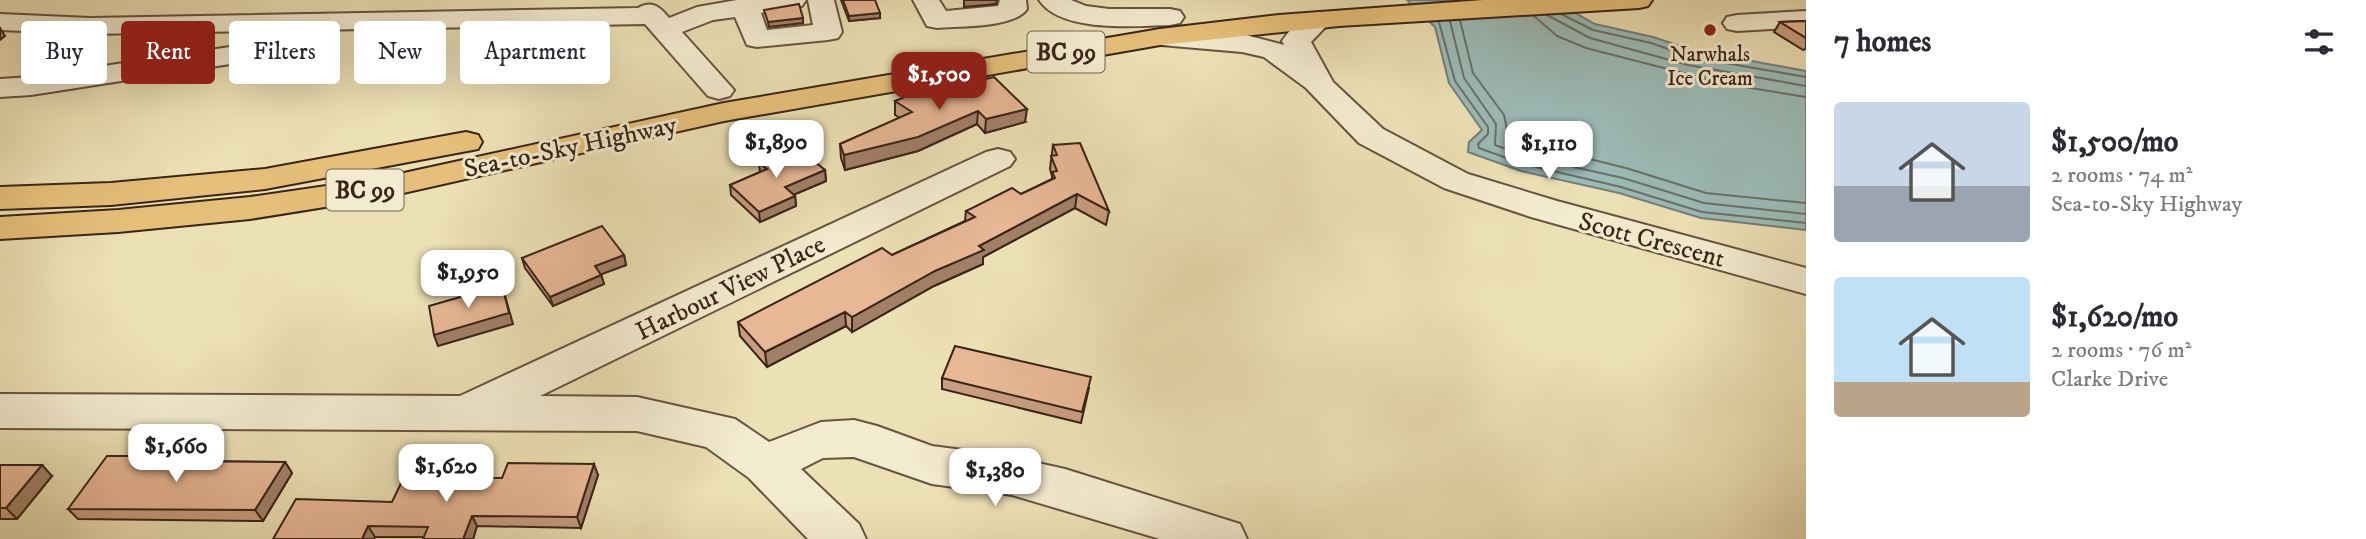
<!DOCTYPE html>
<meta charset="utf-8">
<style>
:root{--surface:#fff;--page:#f2f2f3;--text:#2b2b33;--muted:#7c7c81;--accent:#8f2418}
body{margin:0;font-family:"IM FELL DW Pica",serif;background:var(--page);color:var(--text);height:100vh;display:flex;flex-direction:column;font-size:26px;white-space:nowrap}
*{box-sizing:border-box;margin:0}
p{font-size:23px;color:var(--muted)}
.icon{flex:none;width:38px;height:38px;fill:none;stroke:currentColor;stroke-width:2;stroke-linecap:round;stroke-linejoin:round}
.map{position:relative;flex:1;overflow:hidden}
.panel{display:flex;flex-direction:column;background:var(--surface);width:560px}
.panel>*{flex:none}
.guide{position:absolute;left:21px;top:21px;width:665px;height:63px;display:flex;gap:14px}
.price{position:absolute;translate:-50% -60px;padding:0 16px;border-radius:14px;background:#fff;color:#222;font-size:23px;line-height:46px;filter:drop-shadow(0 2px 4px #0008)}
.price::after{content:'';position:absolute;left:50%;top:42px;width:21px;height:16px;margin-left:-10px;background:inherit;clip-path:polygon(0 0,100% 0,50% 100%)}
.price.active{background:var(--accent);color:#fff}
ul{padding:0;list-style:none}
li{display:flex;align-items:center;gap:21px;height:175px;padding:0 28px}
li span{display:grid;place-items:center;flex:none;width:196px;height:140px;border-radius:7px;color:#555}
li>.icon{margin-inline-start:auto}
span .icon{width:84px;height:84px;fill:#fffc;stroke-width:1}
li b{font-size:30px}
h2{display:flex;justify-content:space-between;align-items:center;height:84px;padding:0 28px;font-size:30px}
.chip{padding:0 24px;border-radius:7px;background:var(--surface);box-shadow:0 7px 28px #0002;font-size:24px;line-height:63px}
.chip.active{background:var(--accent);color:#fff}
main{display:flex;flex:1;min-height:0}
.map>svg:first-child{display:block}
.water{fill:#9cbbb7;stroke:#757f78;stroke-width:2}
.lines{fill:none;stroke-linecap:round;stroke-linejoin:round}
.shore{stroke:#6b7068;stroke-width:2}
.minor-casing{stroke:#665340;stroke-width:4}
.highway-casing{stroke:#3a2419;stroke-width:4}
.minor{fill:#f3ebcf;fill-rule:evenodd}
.highway{fill:#e6c07a;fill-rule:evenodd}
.wall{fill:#c89d80;stroke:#3a2419;stroke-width:2}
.shaded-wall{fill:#a28068;stroke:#3a2419;stroke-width:2}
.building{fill:#e8b795;stroke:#3a2419;stroke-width:2}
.poi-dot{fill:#8f2418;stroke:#f3ebcf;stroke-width:2.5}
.labels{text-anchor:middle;stroke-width:6;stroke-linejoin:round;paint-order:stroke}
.far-poi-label{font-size:21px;fill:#3a2419;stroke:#f3ebcf}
.shield{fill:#f3ebcf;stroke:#726050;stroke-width:2}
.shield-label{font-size:24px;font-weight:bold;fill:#3a2419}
.street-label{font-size:26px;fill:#3a2419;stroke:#f3ebcf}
</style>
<main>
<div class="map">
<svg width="1806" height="539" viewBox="0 0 1806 539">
<rect width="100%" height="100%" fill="#ece0b5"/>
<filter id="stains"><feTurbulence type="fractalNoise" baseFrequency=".00286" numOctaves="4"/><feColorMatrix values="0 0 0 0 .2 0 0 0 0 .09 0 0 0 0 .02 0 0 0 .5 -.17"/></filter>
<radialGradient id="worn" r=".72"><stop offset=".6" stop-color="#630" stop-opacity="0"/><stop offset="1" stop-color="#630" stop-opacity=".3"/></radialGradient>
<!-- water -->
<polygon class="water" points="1407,0 1552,0 1595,24 1653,37 1692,50 1806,71 1806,230 1701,218 1619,193 1521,171 1468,152 1469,142 1482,130 1449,83 1435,27"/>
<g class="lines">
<!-- shore -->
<g class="shore">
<polyline points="1561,14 1593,30 1651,43 1691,57 1806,77"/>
<polyline points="1547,15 1590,38 1688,65 1806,86"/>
<polyline points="1534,16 1557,36 1586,48 1726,84 1806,97"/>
<polyline points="1460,20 1473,73 1504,115 1509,139 1626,168 1706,193 1806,203"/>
<polyline points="1450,21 1464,78 1496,124 1495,145 1525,156 1623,178 1704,203 1806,214"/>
<polyline points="1439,22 1455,81 1488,127 1488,134 1478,144 1479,148 1523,164 1621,187 1702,212 1806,223"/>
</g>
<defs>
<g id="minor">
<path d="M737,0H806L802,6L761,13L767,30L813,25L808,0H834L842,32L838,38L828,40L757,47L747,45L735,17L713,20L682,32L734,90L730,96L719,99L708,96L645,24L90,34L0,30V14L90,18L638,8C652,0 660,7 669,18L697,7Z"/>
<path d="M913,0H939L946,11L998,6L1000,0H1026L1027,9C1014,28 960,26 937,28L927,26Z"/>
<path d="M1039,0H1071L1086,6L1109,9H1170L1180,11L1184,17L1180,23L1170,25C1135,26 1061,33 1039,0Z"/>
<polygon points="1806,11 1806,27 1737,31 1727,29 1723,23 1727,17 1737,15"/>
<path d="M1318,12L1328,14L1332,20L1311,42L1333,82L1383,129L1468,174L1557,201L1806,268V294L1531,217L1444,188L1359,143L1306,88L1264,57L1242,52L1161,45L1151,43L1147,37L1151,31L1161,29L1242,34L1284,45L1282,41C1290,29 1304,15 1318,12Z"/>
<polygon points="316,34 326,37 330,43 326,49 31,95 0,97 0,79 31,77"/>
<polygon points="998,149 1010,152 1015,159 1010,166 540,396 637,397 735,419 769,442 821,422 854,420 877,426 932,446 1002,455 1065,469 1240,524 1247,539 1160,539 1012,495 932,484 854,457 823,458 801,469 859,524 866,539 808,539 749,478 706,447 637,431 0,428 0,394 460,396 986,152"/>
</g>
<g id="highway">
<polygon points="1483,0 1652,0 1648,6 1639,8 1339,26 1160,45 724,121 381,198 250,219 118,232 0,239 0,217 118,210 250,197 381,178 724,103 1160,29 1279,15"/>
<polygon points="466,132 478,135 482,142 478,149 265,189 111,205 0,209 0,187 111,183 265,169"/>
</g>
</defs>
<!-- minor casing -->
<use href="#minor" class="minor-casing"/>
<!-- highway casing -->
<use href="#highway" class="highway-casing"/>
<!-- minor -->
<use href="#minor" class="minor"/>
<!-- highway -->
<use href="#highway" class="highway"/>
</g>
<!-- wall -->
<g class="wall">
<polygon points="841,0 875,0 880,18 849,21"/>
<polygon points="1806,21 1806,49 1803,50 1774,32 1780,22"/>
<polygon points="932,91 1025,122 985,133 977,124 918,151 845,170 841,158 840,144 900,118 895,115 895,101"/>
<polygon points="1053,145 1109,211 1106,225 1075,208 983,257 983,264 934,286 852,332 846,326 767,367 740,336 738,322 892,255 965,221 966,211 1021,194 1052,179 1052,176 1050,169"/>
<polygon points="792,159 825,170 826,181 793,195 795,196 796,206 760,222 731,195 730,185 760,172 759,163"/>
<polygon points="624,255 626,265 601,274 604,284 553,306 525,268 522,258"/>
<polygon points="942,378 1089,388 1081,423 942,389"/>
<polygon points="179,456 183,461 285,462 292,473 263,521 78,519 68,509"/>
<polygon points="0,465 52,476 17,519 0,519"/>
<polygon points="598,475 581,528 477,526 473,539 423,539 424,537 375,537 273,539 392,502 502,478"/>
</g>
<!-- shaded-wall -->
<g class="shaded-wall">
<polygon points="964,0 997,0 996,4 964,7"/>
<polygon points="880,13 880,18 849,21 849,16"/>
<polygon points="803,18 803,23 769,27 768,22"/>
<polygon points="0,28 5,36 0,40"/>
<polygon points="1027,109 1025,122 985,133 986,119"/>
<polygon points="978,111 977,124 918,151 845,170 844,155"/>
<polygon points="825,170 826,181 786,198 785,187"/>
<polygon points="1077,194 1075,208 983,257 983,264 934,286 852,332 852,317 979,246"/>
<polygon points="795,196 796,206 760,222 759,212"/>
<polygon points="624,255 626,265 597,276 595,266"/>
<polygon points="601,275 604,284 553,306 550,297"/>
<polygon points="502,285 513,324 438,346 434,335"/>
<polygon points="845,312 846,326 767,367 765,352"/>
<polygon points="285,462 292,473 263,521 255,510"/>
<polygon points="594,464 598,475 581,528 577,517"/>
<polygon points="42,465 52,476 17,519 6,508"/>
<polygon points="472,516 477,526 473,539 463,539"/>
<polygon points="368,526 375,537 374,539 362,539"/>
</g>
<!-- building -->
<g class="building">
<polygon points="843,0 875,0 880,13 849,16"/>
<polygon points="799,4 803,18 768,22 764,10"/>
<polygon points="1806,21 1806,38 1780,22"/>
<polygon points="994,77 1027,109 986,119 978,111 918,137 844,155 840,144 912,112 895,101 927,88 932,91"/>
<polygon points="1080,143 1109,211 1077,194 979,246 984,250 935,271 852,317 845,312 765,352 738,322 882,248 892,255 975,217 966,211 1012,188 1021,194 1055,178 1052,172 1057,171 1051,156 1057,155 1053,145"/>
<polygon points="784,152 792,159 804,153 825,170 785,187 795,196 759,212 730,185 767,169 759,163"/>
<polygon points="602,226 624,255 595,266 601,275 550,297 522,258"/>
<polygon points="502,285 509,313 434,335 429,306"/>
<polygon points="955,346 1091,377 1082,412 942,378"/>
<polygon points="107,456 179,456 175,461 285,462 255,510 68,509"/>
<polygon points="508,463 594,464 577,517 472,516 463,539 423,539 428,527 368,526 362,539 273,539 296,499 392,502 404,477 502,478"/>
<polygon points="0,465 42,465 6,508 0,508"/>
</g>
<!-- markers -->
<circle class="poi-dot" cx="1710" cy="30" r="7"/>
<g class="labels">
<!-- far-poi labels -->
<g class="far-poi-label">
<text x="1710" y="61">Narwhals<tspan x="1710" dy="24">Ice Cream</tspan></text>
</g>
<!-- shield labels -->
<g class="shield">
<rect x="1027.5" y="31.5" width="77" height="41" rx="5"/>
<rect x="326.5" y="169.5" width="77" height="41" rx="5"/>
</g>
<g class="shield-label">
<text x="1066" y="60">BC 99</text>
<text x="365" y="198">BC 99</text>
</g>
<!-- street labels -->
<g class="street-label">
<text transform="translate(570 146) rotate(-12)" y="9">Sea-to-Sky Highway</text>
<text transform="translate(1652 239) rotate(15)" y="9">Scott Crescent</text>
<text transform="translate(730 287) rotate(-26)" y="9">Harbour View Place</text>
</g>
</g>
<rect width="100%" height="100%" filter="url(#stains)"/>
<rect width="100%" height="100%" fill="url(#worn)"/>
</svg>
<b class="price active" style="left:939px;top:112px">$1,500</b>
<b class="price" style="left:776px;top:180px">$1,890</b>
<b class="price" style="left:1549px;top:181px">$1,110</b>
<b class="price" style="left:468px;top:310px">$1,950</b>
<b class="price" style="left:176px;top:484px">$1,660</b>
<b class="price" style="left:446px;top:504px">$1,620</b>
<b class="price" style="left:995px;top:508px">$1,380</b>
<div class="guide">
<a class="chip">Buy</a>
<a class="chip active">Rent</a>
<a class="chip">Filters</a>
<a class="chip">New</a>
<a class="chip">Apartment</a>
</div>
</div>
<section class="panel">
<h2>7 homes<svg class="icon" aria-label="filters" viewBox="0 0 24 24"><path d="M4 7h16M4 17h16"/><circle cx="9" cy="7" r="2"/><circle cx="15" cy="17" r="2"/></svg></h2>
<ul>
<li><span style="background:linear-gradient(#c9d6e8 60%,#9aa5b1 0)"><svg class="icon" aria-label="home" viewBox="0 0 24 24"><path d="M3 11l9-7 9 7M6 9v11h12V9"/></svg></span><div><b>$1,500/mo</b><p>2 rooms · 74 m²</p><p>Sea-to-Sky Highway</p></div></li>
<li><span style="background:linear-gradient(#bfe0f5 75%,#b9a48a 0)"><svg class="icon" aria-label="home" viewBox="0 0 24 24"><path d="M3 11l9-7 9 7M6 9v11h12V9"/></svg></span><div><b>$1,620/mo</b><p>2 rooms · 76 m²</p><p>Clarke Drive</p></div></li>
</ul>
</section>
</main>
